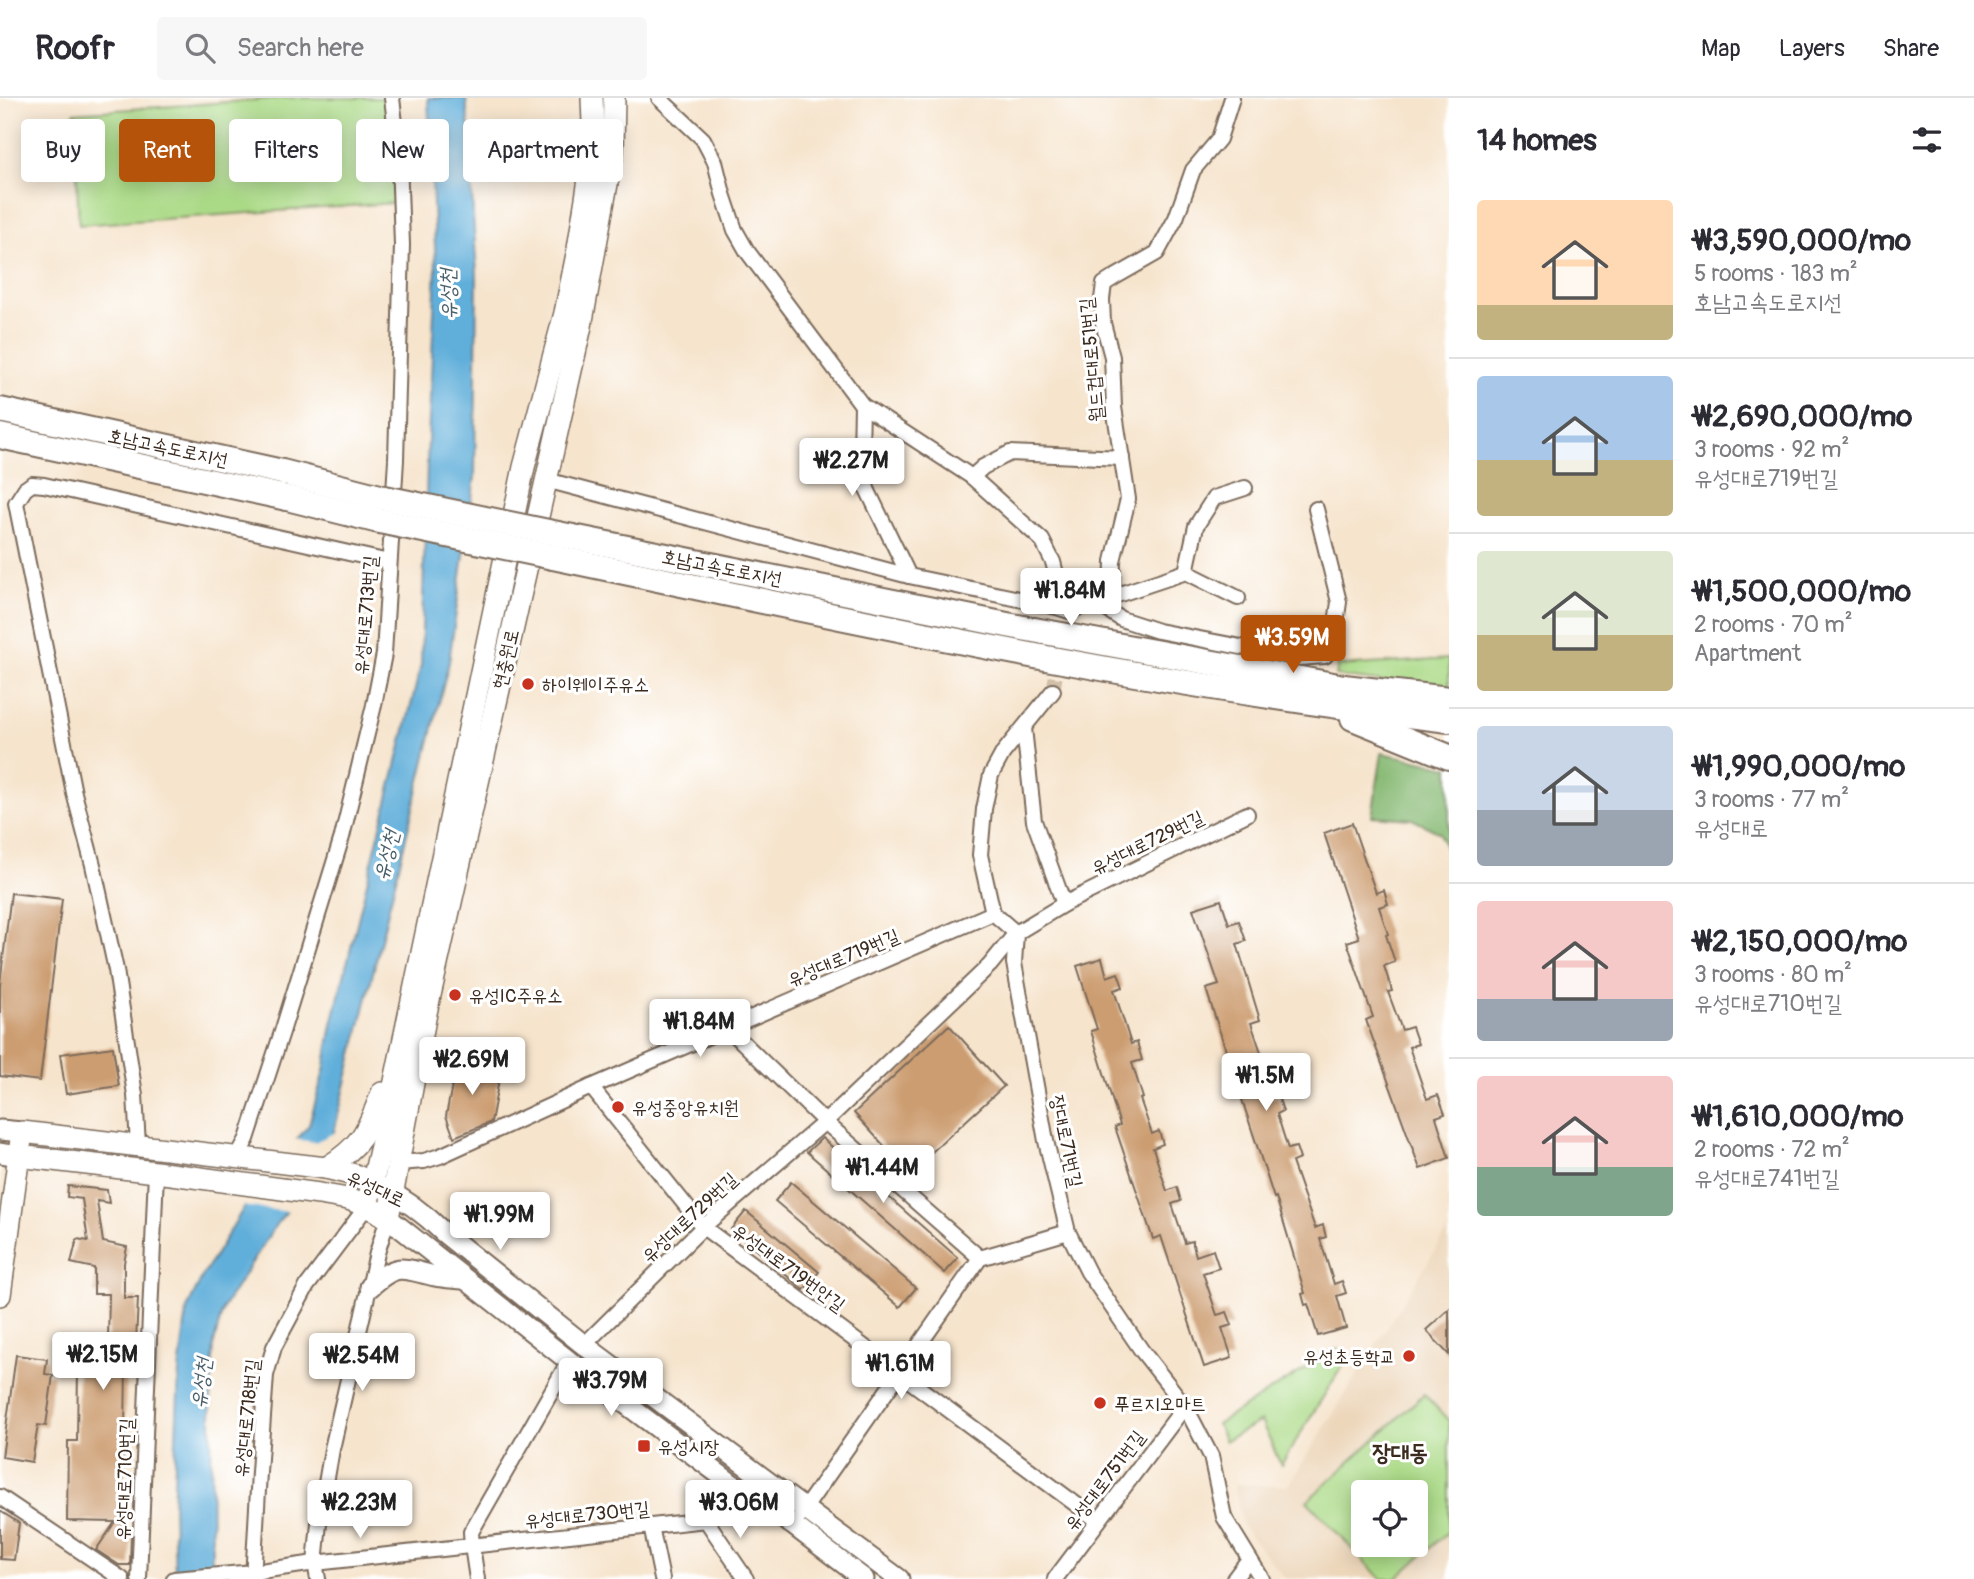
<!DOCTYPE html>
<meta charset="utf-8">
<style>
:root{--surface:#fff;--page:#f7f7f7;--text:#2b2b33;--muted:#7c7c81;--line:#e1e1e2;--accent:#b45309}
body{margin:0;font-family:Pangolin,"Poor Story",sans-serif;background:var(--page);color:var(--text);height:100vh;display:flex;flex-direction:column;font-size:26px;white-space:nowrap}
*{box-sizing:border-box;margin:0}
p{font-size:23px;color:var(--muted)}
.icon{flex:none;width:38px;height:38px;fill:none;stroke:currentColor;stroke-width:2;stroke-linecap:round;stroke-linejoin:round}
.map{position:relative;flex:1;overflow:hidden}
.drawer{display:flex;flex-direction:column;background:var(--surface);width:525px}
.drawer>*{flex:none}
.top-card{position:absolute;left:21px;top:21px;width:665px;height:63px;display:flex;gap:14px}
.buttons{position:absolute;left:1351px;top:1382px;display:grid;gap:14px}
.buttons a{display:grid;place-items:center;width:77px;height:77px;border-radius:7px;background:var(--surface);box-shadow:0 4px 18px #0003;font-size:35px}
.price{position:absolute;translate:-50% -60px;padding:0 16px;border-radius:7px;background:#fff;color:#222;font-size:23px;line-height:46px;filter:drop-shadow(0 2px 4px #0008)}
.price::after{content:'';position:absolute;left:50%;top:42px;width:21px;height:16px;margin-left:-10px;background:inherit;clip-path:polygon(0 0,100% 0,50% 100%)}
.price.active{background:var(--accent);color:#fff}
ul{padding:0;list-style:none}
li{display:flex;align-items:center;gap:21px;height:175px;padding:0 28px}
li+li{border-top:2px solid var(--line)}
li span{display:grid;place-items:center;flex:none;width:196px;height:140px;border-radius:7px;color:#555}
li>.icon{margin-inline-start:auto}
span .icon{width:84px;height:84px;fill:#fffc;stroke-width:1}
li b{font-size:30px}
h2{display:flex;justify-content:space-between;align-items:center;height:84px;padding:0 28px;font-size:30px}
.pill{padding:0 24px;border-radius:7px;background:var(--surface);box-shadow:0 4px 18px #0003;font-size:24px;line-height:63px}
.pill.active{background:var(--accent);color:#fff}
header{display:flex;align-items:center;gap:42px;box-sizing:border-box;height:98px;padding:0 35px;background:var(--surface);border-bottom:2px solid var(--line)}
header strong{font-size:33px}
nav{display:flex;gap:38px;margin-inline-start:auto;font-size:24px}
.search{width:490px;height:63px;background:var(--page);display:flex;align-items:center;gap:18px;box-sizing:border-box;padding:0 24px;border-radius:7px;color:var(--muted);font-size:26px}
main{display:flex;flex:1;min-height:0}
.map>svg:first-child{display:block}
.built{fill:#edd7bb;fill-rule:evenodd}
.green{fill:#abda87;stroke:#738252;stroke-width:2;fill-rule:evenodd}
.forest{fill:#88ba74;stroke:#627249;stroke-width:2}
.water{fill:#61afda;stroke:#4e6c7c;stroke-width:2}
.pier{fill:#f6e4cc}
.building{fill:#cc9d71}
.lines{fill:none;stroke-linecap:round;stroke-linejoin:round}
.street-tunnel{stroke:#d1bfa9;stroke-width:14;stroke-dasharray:14 7;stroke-linecap:butt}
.street-casing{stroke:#7c6b5b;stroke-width:18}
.secondary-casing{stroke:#7c6b5b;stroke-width:23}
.primary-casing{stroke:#7c6b5b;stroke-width:24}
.highway-casing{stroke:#7c6b5b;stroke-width:28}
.street{stroke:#fff;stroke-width:14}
.secondary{stroke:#fff;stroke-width:19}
.primary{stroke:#fff;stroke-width:21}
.highway{stroke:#fff;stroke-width:24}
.highway-bridge-casing{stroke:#7c6b5b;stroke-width:28;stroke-linecap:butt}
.highway-bridge{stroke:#fff;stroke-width:24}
.poi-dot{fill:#c8321e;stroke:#fff;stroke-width:2.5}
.labels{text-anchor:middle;stroke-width:6;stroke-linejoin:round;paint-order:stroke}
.street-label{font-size:19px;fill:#3b2a1e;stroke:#fff}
.poi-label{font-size:19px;fill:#3b2a1e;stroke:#fff;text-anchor:start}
.water-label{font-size:21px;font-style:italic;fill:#4a5f69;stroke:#fff}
.quarter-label{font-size:23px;font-weight:bold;fill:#3b2a1e;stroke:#fff}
</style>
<header>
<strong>Roofr</strong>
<div class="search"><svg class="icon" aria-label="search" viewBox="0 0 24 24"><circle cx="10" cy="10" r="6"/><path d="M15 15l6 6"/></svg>Search here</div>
<nav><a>Map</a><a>Layers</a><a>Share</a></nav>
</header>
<main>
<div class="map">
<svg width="1449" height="1481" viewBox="0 0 1449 1481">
<rect width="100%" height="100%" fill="#fff"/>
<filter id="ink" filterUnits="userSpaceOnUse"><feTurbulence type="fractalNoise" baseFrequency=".0143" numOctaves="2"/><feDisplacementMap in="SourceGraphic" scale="14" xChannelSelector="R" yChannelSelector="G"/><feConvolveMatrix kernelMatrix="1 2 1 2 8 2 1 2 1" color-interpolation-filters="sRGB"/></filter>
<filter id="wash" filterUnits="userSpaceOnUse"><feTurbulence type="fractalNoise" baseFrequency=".00686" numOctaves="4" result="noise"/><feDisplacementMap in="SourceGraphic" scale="28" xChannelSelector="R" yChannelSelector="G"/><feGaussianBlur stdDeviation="1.57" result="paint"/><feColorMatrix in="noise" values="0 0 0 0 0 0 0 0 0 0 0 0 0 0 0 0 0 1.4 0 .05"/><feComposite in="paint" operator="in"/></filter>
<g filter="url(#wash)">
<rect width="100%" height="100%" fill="#f6e4cc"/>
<!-- built -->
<path class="built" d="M1449,1130V1481H1285L1242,1427L1234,1386L1288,1388ZM1363,1395H1416V1447H1363Z"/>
<!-- green -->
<g class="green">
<polygon points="284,0 386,0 392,51 394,105 79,127 74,15"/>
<polygon points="1449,561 1449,592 1336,578 1338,568"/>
<polygon points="1337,1251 1346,1262 1281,1367 1261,1323 1225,1343 1217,1326"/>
<path d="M1424,1296L1449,1323V1433L1396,1481H1381L1307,1403ZM1363,1395H1416V1447H1363Z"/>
</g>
<!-- forest -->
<polygon class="forest" points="1382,655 1449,669 1449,761 1440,735 1412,721 1372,718"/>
<!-- water -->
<polygon class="water" points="428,0 466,0 470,42 473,117 477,175 475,379 449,564 333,1038 306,1091 277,1125 223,1210 214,1245 211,1298 212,1481 175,1481 173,1409 179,1273 187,1211 202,1179 254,1093 309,1027 324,973 332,926 421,567 427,365 436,170"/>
<!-- pier -->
<polygon class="pier" points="338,1033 337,1040 309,1092 291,1114 241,1108 251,1091 293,1041 315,1044"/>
<g id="blocks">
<!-- building -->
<g class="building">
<polygon points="1352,725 1376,795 1384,792 1388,806 1379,809 1388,836 1386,837 1395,864 1384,868 1392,893 1388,894 1402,932 1412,929 1418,946 1409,949 1427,1001 1438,997 1445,1016 1436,1019 1449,1060 1420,1071 1366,922 1373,919 1347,844 1359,840 1324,735"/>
<polygon points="11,795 62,801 40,983 0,978 0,886"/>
<polygon points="1221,802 1229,826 1239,823 1246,843 1237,846 1260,922 1251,925 1264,963 1258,965 1270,1000 1278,998 1283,1013 1277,1016 1288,1051 1296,1049 1300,1061 1292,1064 1315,1130 1323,1127 1326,1139 1320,1141 1334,1186 1342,1183 1346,1195 1337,1198 1346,1230 1318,1238 1308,1206 1305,1207 1302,1196 1305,1195 1276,1099 1274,1100 1206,891 1219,887 1193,811"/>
<polygon points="1102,860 1107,879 1118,875 1123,889 1114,892 1131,946 1137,944 1142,962 1132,965 1143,1000 1140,1001 1152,1036 1159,1033 1163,1046 1153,1050 1167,1093 1177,1089 1181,1103 1172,1106 1185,1145 1192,1143 1196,1158 1213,1152 1219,1170 1203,1175 1217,1217 1227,1214 1232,1227 1222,1230 1232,1260 1204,1269 1161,1138 1153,1141 1115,1029 1120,1027 1091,933 1097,931 1077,868"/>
<polygon points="949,927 1004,988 909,1075 854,1015"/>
<polygon points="113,949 119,988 66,996 60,956"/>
<polygon points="457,962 501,971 491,1024 454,1039 446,1018"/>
<polygon points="822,1040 958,1160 945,1175 807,1054"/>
<polygon points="791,1084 916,1190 900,1209 775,1103"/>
<polygon points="68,1088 107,1092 109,1105 97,1103 103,1144 127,1149 124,1165 124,1200 138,1200 135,1267 126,1267 125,1336 123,1336 122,1436 131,1436 130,1467 119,1467 96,1452 115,1424 67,1423 68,1343 77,1343 78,1270 104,1270 105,1243 108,1243 109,1196 94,1196 94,1170 71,1165 77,1141 88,1143 82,1101 67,1099"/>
<polygon points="746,1113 819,1174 804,1192 731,1131"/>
<polygon points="1449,1211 1449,1257 1426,1232"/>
<polygon points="16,1257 47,1261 45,1276 53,1277 46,1328 38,1327 32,1364 2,1359"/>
<polygon points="0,1413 19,1425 14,1462 0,1461"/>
</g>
</g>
</g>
<g filter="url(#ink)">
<use href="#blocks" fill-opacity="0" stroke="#7c6b5b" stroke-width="2"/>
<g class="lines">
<!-- street-tunnel -->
<polyline class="street-tunnel" points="1053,593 1066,524"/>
<defs>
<g id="street">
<polyline points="659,0 703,41 715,64 723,96 735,132 747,153 862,307 972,379 1042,442 1053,464 1058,483 1057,509"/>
<polyline points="862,307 861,355 867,391 909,478"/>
<polyline points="972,379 983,369 1010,355 1122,360"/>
<polyline points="546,382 909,478 1057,509 1069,513 1186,474 1238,500"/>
<polyline points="1186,474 1196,428 1214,400 1245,390"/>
<polyline points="1112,499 1113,463 1128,401 1114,309 1112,259 1103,225 1102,201 1104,186 1115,179 1157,155 1176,120 1193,72 1219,41 1232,0"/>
<polyline points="1095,504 1121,521 1158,533 1298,560 1325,558 1333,547 1339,504 1316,411"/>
<polyline points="1053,593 1003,655 991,677 984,711 980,757 993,815 1016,835 1014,865 1046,1043 1068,1134 1088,1174 1142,1253 1185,1308 1211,1358 1224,1419 1262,1481"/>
<polyline points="1024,630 1034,723 1064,806"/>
<polyline points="728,930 825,1024 980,1160"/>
<polyline points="591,989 703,1129 1097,1422"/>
<polyline points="138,1047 135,997 116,872 93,767 74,695 16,405 25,391 32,386 44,387 389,464"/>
<polyline points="237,1059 247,1041 282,934 342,739 374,607 384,556 396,362 402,147 399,59 392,0"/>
<polyline points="399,1065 424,1063 440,1058 591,989 993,815"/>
<polyline points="584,1247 703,1129 825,1024 990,867 1016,835 1064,806 1247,716"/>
<polyline points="0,1399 122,1481"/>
<polyline points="800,1417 980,1160 1068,1134"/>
<polyline points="706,1422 746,1481"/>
<polyline points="706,1422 732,1386"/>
<polyline points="651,1428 662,1481"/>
<polyline points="139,1481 156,1074"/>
<polyline points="174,1481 254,1474 315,1465 706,1422"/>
<polyline points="253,1481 259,1374 266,1277 274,1249 307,1188 367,1108"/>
<polyline points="318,1481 315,1465 319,1425 332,1351 377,1155 388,1120"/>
<polyline points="477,1481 472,1448 471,1434 569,1263"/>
<polyline points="1055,1481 1185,1308"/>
<polyline points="1234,1481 1249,1461"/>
</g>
<g id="secondary">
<polyline points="0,1032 22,1034"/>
<polyline points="0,1055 18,1058"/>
<path d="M381,1089C405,1101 424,1115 443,1134L584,1247L899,1481"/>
<polyline points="388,1120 569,1263 732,1386 793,1427 864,1481"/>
<path d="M370,1189C398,1163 402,1171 435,1178C444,1180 454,1180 463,1181"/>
</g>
<g id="primary">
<polyline points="18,1058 156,1074 319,1096 348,1101 367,1108 388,1120 426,915 581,228 613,53 614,0"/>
<path d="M326,1070C362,1048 367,1033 382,995"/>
<polyline points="367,1108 385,1031 524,369 565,215 578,151 594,50 592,0"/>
<polyline points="0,1197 22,1034 326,1070 355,1077 372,1085"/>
</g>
<g id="highway">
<polyline points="0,312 282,374 380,399"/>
<polyline points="0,338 287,400 375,422"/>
<polyline points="558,436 1007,527 1344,589 1449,601"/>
<path d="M553,459C850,521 1147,588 1449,622"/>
<polyline points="1353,620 1449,659"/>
</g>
</defs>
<!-- street casing -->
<use href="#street" class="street-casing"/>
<!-- secondary casing -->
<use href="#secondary" class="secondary-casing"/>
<!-- primary casing -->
<use href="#primary" class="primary-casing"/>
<!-- highway casing -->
<use href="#highway" class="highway-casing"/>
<!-- street -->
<use href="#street" class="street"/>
<!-- secondary -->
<use href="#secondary" class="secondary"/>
<!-- primary -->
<use href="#primary" class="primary"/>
<!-- highway -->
<use href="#highway" class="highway"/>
<defs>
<g id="highway-bridge">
<polyline points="380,399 558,436"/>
<polyline points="375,422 553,459"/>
</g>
</defs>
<!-- highway-bridge casing -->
<use href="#highway-bridge" class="highway-bridge-casing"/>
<!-- highway-bridge -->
<use href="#highway-bridge" class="highway-bridge"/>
</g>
</g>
<!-- markers -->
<g class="poi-dot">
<circle cx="528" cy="586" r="7"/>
<circle cx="455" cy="897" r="7"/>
<circle cx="618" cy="1009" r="7"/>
<circle cx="1409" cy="1258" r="7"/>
<circle cx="1100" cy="1305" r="7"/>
<rect x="637" y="1341" width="14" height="14" rx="3.5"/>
</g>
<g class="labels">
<!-- street labels -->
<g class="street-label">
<text transform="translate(1091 262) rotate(-95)" y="7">월드컵대로51번길</text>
<text transform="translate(168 349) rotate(12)" y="7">호남고속도로지선</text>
<text transform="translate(722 469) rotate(11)" y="7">호남고속도로지선</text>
<text transform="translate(365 517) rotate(-85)" y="7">유성대로713번길</text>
<text transform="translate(505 561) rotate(-77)" y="7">현충원로</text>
<text transform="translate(1147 744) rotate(-26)" y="7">유성대로729번길</text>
<text transform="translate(843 859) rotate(-23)" y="7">유성대로719번길</text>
<text transform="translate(1067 1043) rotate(78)" y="7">장대로71번길</text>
<text transform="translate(376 1090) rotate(25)" y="7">유성대로</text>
<text transform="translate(689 1119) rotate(-43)" y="7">유성대로729번길</text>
<text transform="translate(789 1169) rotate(36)" y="7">유성대로719번안길</text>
<text transform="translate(246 1320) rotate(-84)" y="7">유성대로718번길</text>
<text transform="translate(124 1381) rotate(-88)" y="7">유성대로710번길</text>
<text transform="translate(1104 1382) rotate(-53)" y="7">유성대로751번길</text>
<text transform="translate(587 1416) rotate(-6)" y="7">유성대로730번길</text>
</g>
<!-- poi labels -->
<g class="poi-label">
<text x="542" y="593">하이웨이주유소</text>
<text x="469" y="904">유성IC주유소</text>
<text x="632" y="1016">유성중앙유치원</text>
<text x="1395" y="1265" text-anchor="end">유성초등학교</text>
<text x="1114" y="1312">푸르지오마트</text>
<text x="658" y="1355">유성시장</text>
</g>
<!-- water labels -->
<g class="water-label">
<text transform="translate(448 196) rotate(-91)" y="7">유성천</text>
<text transform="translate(386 757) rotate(-76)" y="7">유성천</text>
<text transform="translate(201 1285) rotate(-83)" y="7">유성천</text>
</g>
<!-- quarter labels -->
<g class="quarter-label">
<text x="1400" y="1362">장대동</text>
</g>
</g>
</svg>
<div class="buttons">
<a><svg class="icon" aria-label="locate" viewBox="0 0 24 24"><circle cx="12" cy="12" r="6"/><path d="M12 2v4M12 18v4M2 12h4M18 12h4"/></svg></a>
</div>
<b class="price" style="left:852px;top:400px">₩2.27M</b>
<b class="price" style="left:1071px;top:530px">₩1.84M</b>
<b class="price active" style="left:1293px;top:577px">₩3.59M</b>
<b class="price" style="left:700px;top:961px">₩1.84M</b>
<b class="price" style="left:472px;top:999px">₩2.69M</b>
<b class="price" style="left:1266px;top:1015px">₩1.5M</b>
<b class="price" style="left:883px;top:1107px">₩1.44M</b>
<b class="price" style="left:500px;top:1154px">₩1.99M</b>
<b class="price" style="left:103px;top:1294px">₩2.15M</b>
<b class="price" style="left:362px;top:1295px">₩2.54M</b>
<b class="price" style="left:901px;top:1303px">₩1.61M</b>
<b class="price" style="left:611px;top:1320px">₩3.79M</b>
<b class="price" style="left:360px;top:1442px">₩2.23M</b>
<b class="price" style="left:740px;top:1442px">₩3.06M</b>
<div class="top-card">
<a class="pill">Buy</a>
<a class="pill active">Rent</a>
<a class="pill">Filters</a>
<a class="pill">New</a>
<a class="pill">Apartment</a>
</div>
</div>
<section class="drawer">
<h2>14 homes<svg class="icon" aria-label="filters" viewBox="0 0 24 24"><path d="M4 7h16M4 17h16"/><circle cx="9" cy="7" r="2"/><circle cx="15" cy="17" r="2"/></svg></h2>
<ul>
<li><span style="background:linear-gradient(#ffd9b3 75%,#c2b280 0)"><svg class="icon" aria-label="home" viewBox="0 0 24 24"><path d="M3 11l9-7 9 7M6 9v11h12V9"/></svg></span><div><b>₩3,590,000/mo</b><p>5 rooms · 183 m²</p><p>호남고속도로지선</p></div></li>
<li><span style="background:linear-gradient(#a9c7e8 60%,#c2b280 0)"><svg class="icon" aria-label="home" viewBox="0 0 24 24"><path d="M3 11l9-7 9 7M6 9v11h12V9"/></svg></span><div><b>₩2,690,000/mo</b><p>3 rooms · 92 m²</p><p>유성대로719번길</p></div></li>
<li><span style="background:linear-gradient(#dfe7d0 60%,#c2b280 0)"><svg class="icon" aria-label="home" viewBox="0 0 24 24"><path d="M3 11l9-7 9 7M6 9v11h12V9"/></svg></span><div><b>₩1,500,000/mo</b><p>2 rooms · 70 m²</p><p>Apartment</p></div></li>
<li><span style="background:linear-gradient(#c9d6e8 60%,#9aa5b1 0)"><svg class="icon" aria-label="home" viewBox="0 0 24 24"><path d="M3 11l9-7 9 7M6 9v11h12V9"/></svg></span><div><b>₩1,990,000/mo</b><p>3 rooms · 77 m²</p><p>유성대로</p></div></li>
<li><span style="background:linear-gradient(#f6c9c9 70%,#9aa5b1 0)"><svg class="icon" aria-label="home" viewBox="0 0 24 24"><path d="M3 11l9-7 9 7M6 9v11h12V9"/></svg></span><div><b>₩2,150,000/mo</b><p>3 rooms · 80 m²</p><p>유성대로710번길</p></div></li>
<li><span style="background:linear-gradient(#f6c9c9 65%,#7fa58c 0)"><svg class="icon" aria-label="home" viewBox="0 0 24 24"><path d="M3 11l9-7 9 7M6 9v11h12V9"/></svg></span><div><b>₩1,610,000/mo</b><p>2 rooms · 72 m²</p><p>유성대로741번길</p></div></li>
</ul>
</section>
</main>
